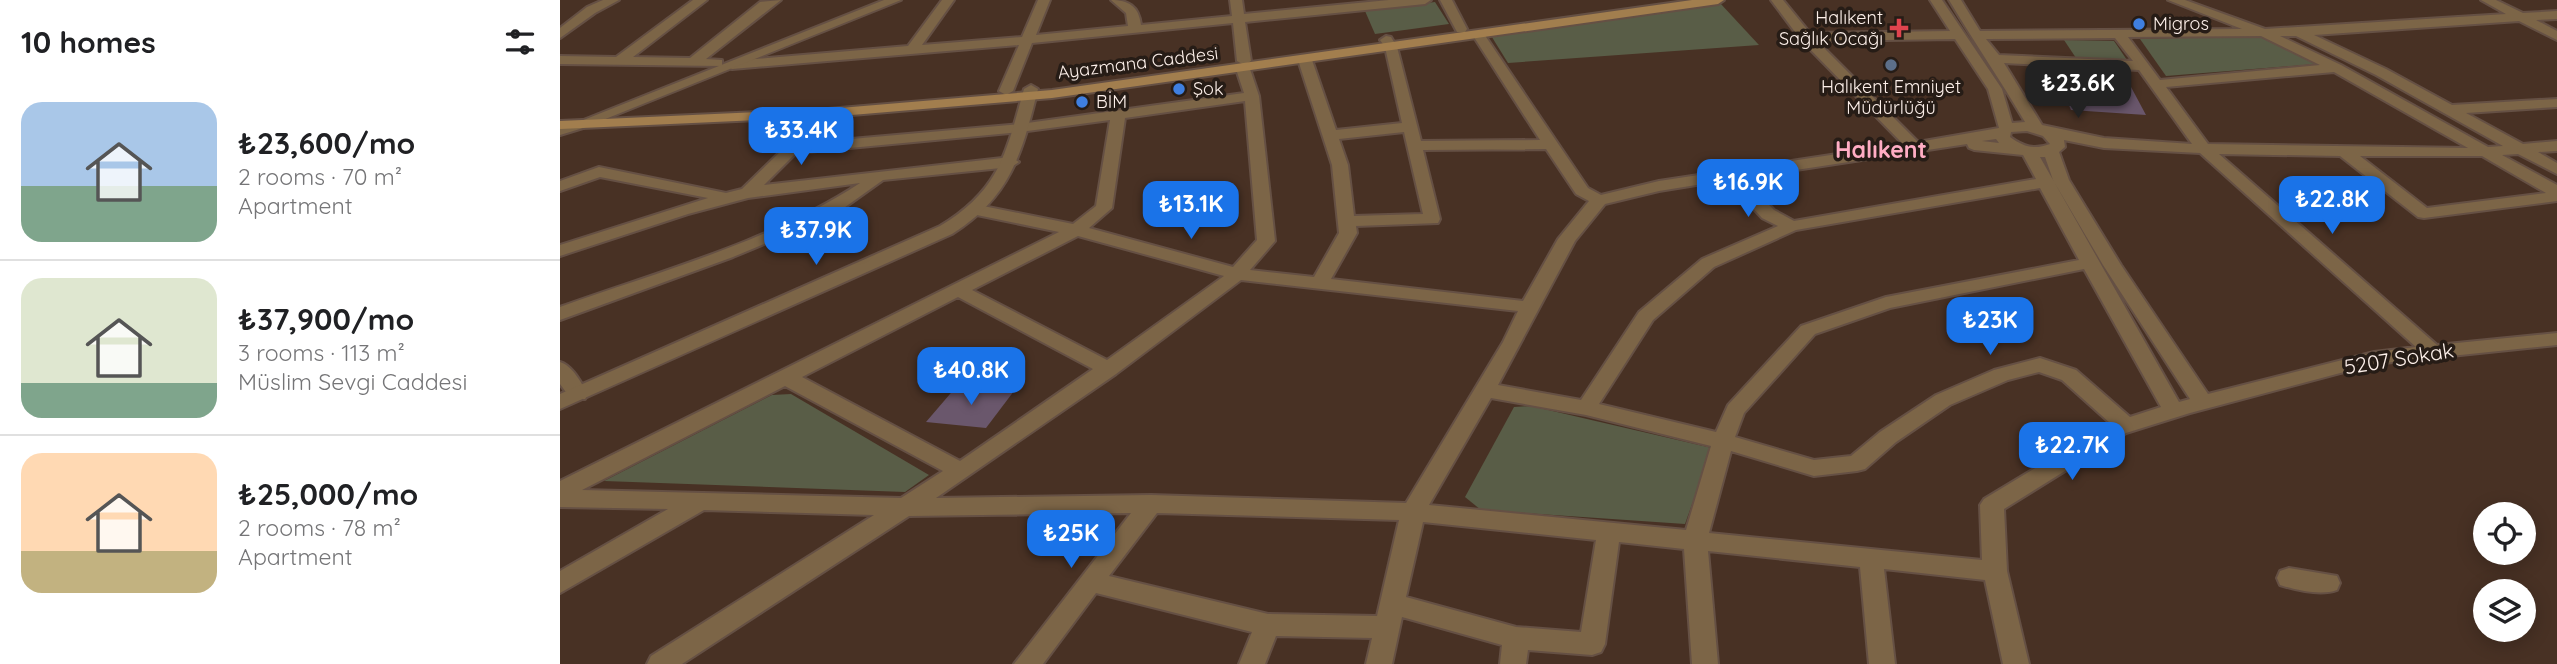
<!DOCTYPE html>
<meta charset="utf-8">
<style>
:root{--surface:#fff;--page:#f6f6f6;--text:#202124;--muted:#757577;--line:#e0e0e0;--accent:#1a73e8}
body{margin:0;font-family:Quicksand,sans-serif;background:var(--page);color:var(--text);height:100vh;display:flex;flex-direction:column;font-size:26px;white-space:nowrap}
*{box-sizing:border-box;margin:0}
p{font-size:23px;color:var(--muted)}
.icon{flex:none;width:38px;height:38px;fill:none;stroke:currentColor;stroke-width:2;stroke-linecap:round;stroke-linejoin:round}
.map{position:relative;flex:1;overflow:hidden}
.drawer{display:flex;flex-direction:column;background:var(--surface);width:560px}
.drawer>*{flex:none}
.tools{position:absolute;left:1913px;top:502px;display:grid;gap:14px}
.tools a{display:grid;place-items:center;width:63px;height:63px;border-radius:50%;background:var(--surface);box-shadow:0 4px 18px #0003;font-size:35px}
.price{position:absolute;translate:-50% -60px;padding:0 16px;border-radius:14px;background:var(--accent);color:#fff;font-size:23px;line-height:46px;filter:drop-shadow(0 2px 4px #0008)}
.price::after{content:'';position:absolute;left:50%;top:42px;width:21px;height:16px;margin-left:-10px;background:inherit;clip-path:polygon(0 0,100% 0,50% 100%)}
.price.selected{background:#222;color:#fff}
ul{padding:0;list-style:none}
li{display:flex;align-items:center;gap:21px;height:175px;padding:0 21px}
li+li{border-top:2px solid var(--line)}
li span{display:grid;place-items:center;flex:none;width:196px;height:140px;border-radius:21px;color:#555}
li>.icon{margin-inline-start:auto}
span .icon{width:84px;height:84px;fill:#fffc;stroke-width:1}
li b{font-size:30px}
h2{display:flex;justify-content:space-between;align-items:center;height:84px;padding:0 21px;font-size:30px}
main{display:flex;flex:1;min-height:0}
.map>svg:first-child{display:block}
.green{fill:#595d47}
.building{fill:#6a576c}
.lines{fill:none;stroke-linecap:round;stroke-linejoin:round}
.minor-casing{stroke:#655044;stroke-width:4}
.tertiary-casing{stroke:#655044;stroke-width:4}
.secondary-casing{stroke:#655044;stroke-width:4}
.minor{fill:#7c6547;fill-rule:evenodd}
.tertiary{fill:#7c6547;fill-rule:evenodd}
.secondary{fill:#a27e4e;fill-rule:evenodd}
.shop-dot{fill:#3f7fe0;stroke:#261c16;stroke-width:2.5}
.health-dot{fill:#e0444e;stroke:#261c16;stroke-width:2.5}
.service-dot{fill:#5c6f8a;stroke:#261c16;stroke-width:2.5}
.labels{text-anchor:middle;stroke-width:7;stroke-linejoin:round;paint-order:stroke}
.far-poi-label{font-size:18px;fill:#fdf0ea;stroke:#261c16;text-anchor:start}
.far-street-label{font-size:18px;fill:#fdf0ea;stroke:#261c16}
.street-label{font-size:21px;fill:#fdf0ea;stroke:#261c16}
.far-district-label{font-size:23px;font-weight:bold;fill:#ffadc4;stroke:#261c16}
</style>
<main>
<section class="drawer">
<h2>10 homes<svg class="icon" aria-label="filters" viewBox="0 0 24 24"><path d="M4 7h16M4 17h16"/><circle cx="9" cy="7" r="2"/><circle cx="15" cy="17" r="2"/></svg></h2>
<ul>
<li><span style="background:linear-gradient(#a9c7e8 60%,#7fa58c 0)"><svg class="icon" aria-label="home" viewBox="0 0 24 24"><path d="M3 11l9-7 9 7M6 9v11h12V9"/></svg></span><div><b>₺23,600/mo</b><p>2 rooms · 70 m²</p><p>Apartment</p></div></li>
<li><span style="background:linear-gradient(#dfe7d0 75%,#7fa58c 0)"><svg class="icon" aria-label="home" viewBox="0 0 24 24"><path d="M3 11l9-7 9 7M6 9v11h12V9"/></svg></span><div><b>₺37,900/mo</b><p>3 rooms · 113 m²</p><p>Müslim Sevgi Caddesi</p></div></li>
<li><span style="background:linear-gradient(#ffd9b3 70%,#c2b280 0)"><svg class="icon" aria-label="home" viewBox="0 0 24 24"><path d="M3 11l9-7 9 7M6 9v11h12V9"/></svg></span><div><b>₺25,000/mo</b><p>2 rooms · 78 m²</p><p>Apartment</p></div></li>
</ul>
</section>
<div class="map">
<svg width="1997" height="664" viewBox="0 0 1997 664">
<rect width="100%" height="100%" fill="#483124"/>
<!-- green -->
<g class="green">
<polygon points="875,2 889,24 815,34 805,11"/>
<polygon points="1160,3 1199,45 948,63 930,34 1063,14"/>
<polygon points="1698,36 1757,64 1606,76 1580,39"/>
<polygon points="1504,40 1554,41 1567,60 1516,58"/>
<polygon points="231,394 369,475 345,492 44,481 212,395"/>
<polygon points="971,406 1152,448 1125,524 921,510 905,497 954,407"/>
</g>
<!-- building -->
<g class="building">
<polygon points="1499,83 1571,87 1586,115 1511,110"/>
<polygon points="396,387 454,391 426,428 366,422"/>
</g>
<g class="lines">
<defs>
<g id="minor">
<polygon points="43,0 59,0 35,13 0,38 0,28 27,7"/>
<polygon points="133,0 147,0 73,57 130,58 200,2 221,0 146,59 162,60 162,66 0,64 0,56 56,57"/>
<path d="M382,0H394L362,45L462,37L478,0H490L476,35L568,26L566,13L551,0C568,0 579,6 581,25L672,16L670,0H682L684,14L829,0H871L865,4L685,22L691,61L684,65L677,61L673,23L472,43L453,91L446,95L439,91L459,45L172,69L165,65L172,61L348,46Z"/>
<polygon points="880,0 892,0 907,29 905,32 897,32"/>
<path d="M1211,0H1223L1250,33L1390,31L1370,0H1382L1442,89L1452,123L1465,122C1441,81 1414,42 1389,0H1401L1420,31L1682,29L1608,0H1625L1705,29L1946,14L1921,0H1936L1963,13L1997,11V19L1976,20L1997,31V40L1959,21L1754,35L1826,69L1892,105L1997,99V107L1906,113L1963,144L1997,141V151L1978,152L1997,163V174L1958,154L1942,155L1997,185V201L1864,218L1858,217L1780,156L1659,154L1877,345L1997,333V345L1814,364L1630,413L1566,433L1444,509L1447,571L1469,664H1443L1425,580L1324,569L1335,664H1309L1300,567L1148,551L1158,664H1132L1124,549L1059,542L1045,644L1041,652L1032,655L968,650L966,664H940L942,645L842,617L832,664H806L812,638L716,636L705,664H679L692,632L536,593L483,664H454L571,513L349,516L122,664H87L91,656L314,515L144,510L0,593V571L108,509L0,507V481L499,232L412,214L410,210L412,206L418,205L513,224L536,206L550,120L460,132L236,153L204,185L451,157L459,162L451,167L323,180L274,215L173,257L0,320V307C100,271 210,242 300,183L188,198L128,214L0,256V245L148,198L40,177L0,191V181L39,167L166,193L182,189L263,110L268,109L275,113L246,143L460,124L684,93L676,69L683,65L690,69L699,96L715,241L690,270L754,277L779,233L772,165L738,60L745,56L752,60L776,130L842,123L825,47L820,40L826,36L831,37L837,47L861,141L980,140L912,34L914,31H922L1028,188L1041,195L1099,181L1343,144L1241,40ZM1701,36L1760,65L1600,80L1568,37ZM1720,36H1736L1816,75L1943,146L1928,147L1781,65ZM1555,38L1573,61L1439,55L1426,39ZM1395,39L1428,89L1439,128L1358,142L1257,41ZM1444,63L1579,70L1632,144L1544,138L1482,125ZM1774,72L1908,148L1648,144L1606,87ZM685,101L697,240L673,267L529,228L552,208L565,118ZM1467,131L1483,136L1490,144C1474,150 1464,147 1450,137L1451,132ZM844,132L863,214L794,216L788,165L779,139ZM1436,139L1439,143L1422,141ZM1504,140L1544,148L1640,153L1856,347L1814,352L1648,394L1561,265L1509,180L1499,152L1505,147ZM1407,144L1409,148L1414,150L1463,155L1476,179L1234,221L1214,210L1183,178ZM986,149L1016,194L1029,201L998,239L963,301L771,279L797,233L796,226L878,223L880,219L863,150ZM1800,156H1922L1986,193L1867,208ZM1480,157H1485L1493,180L1543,265L1630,399L1619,402ZM1167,180L1202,218L1218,226L1142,259L1079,312L1021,400L938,385L1015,241L1045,204L1099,191ZM1480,188L1519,260L1326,297L1241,326L1168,405L1156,432L1039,404L1093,320L1154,267L1236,230ZM518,236L664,276L547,360L412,290ZM1524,269L1601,407L1570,417L1516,370L1480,358L1434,370L1376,395L1320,432L1291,456L1254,460L1175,437L1184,413L1255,334L1330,308ZM681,280L958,311L943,342L846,503L591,495L376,498L556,374ZM398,297L533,369L400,461L242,377ZM1479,372L1502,380L1550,423L1424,499L1420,505L1422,560L1149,533L1171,451L1254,476L1297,471L1305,469L1336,442L1390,405L1448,380ZM225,386L383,471L341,498L22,490ZM931,398L1026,415L1151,446L1126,530L869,505ZM597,513L839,520L817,616L708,614L549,576ZM863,522L1036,540L1021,632L956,627L846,597Z"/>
<polygon points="18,121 23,122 25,125 23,128 0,135 0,126"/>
<path d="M0,362C13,366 21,383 28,394L25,399H11L0,384Z"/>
<path d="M1729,568L1777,576L1780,583L1777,590C1761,596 1736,590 1720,585L1717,578L1720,571Z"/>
</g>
<g id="tertiary">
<polygon points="324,0 341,0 23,128 13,128 11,125"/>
<path d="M471,85L478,89C462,153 451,197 392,234L0,409V394L380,226C440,190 446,153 464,89Z"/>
</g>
<polygon id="secondary" points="1132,0 1164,0 1158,4 492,98 268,117 0,129 0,121 268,109 492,90"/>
</defs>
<!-- minor casing -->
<use href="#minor" class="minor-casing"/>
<!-- tertiary casing -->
<use href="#tertiary" class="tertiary-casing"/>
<!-- secondary casing -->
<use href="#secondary" class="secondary-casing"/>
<!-- minor -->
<use href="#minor" class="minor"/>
<!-- tertiary -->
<use href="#tertiary" class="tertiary"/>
<!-- secondary -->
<use href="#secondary" class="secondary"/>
</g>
<!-- markers -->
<g class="shop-dot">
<circle cx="1579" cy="24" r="7"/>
<circle cx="619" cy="89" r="7"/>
<circle cx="522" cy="102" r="7"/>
</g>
<path class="health-dot" d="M1335.5 17.5h7v7h7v7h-7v7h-7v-7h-7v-7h7z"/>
<circle class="service-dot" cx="1331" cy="65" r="7"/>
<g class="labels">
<!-- far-poi labels -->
<g class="far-poi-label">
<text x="1323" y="24" text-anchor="end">Halıkent<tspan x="1323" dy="21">Sağlık Ocağı</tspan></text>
<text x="1593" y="30">Migros</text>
<text x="1331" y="93" text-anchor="middle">Halıkent Emniyet<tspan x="1331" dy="21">Müdürlüğü</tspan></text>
<text x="633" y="95">Şok</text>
<text x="536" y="108">BİM</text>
</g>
<!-- far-street labels -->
<g class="far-street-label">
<text transform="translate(578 63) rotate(-7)" y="6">Ayazmana Caddesi</text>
</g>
<!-- street labels -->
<g class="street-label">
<text transform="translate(1839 359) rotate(-9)" y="7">5207 Sokak</text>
</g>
<!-- far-district labels -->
<g class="far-district-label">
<text x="1321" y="158">Halıkent</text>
</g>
</g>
</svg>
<div class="tools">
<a><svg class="icon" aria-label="locate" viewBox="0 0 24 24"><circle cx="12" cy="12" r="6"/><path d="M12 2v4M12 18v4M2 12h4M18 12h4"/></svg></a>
<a><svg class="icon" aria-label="layers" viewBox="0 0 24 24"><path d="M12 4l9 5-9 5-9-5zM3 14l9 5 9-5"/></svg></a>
</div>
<b class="price selected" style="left:1518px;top:120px">₺23.6K</b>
<b class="price" style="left:241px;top:167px">₺33.4K</b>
<b class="price" style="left:1188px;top:219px">₺16.9K</b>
<b class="price" style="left:1772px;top:236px">₺22.8K</b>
<b class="price" style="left:631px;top:241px">₺13.1K</b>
<b class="price" style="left:256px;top:267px">₺37.9K</b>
<b class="price" style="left:1430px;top:357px">₺23K</b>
<b class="price" style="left:411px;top:407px">₺40.8K</b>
<b class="price" style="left:1512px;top:482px">₺22.7K</b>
<b class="price" style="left:511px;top:570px">₺25K</b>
</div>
</main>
